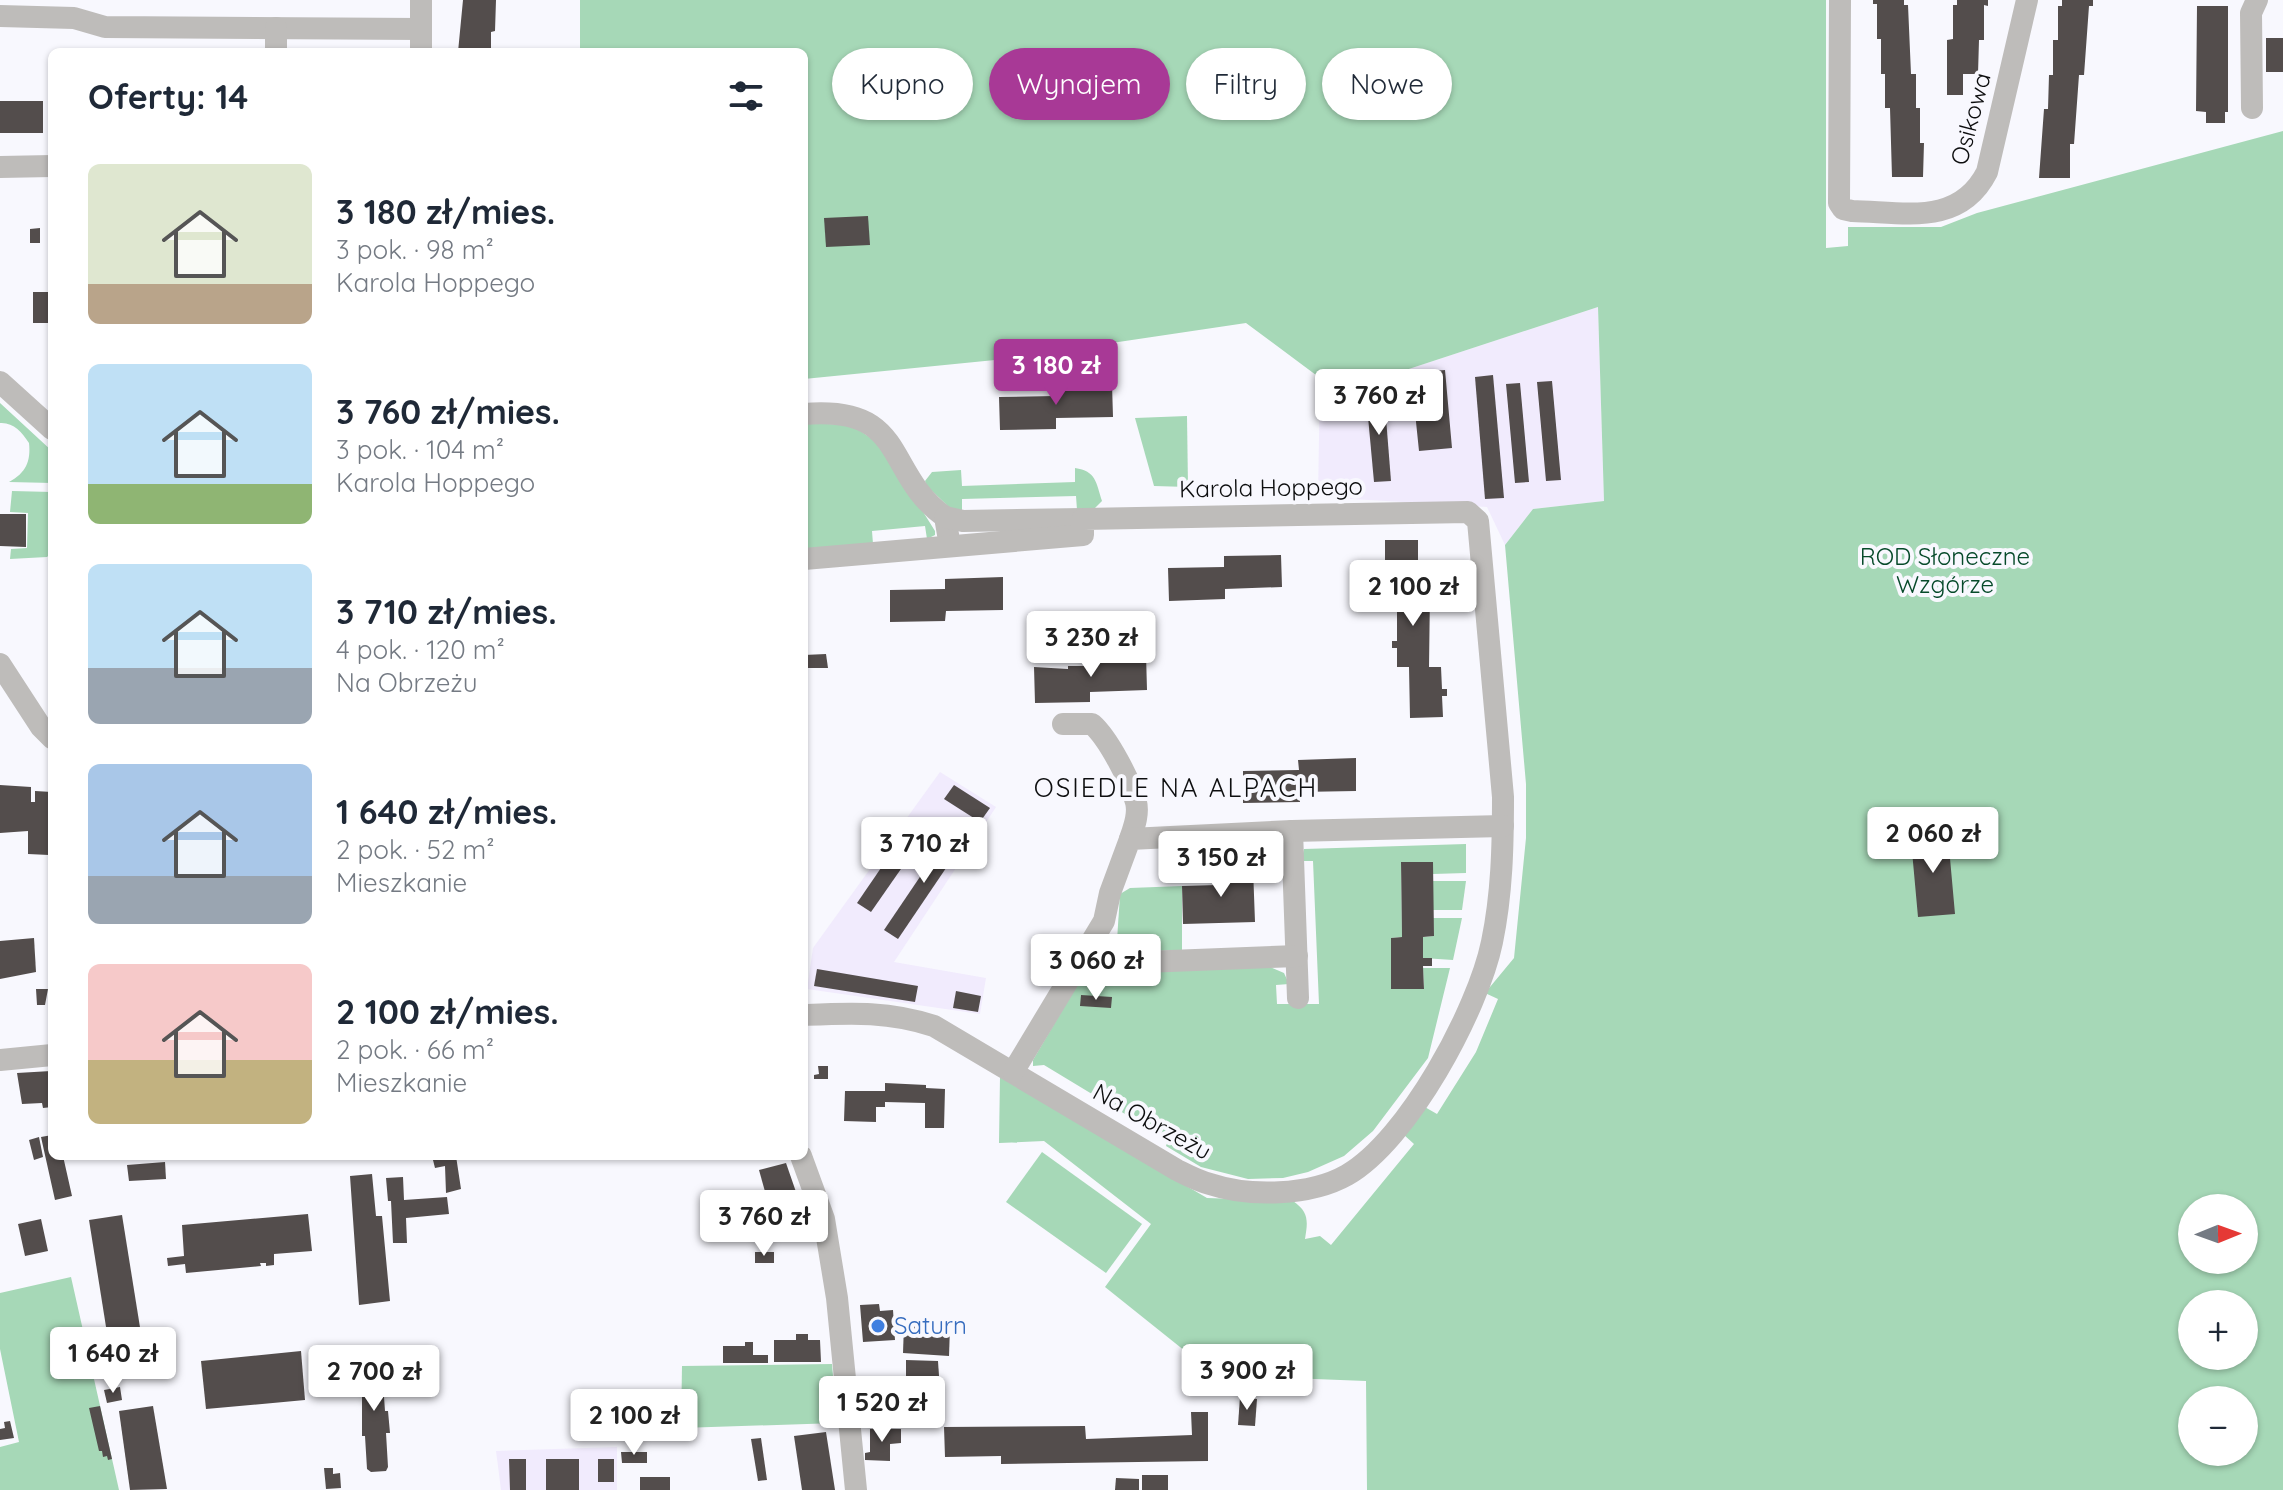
<!DOCTYPE html>
<html lang="pl">
<meta charset="utf-8">
<style>
:root{--surface:#fff;--page:#f6f6f7;--text:#1f2937;--muted:#747a83;--accent:#a83996}
body{margin:0;font-family:Quicksand,sans-serif;background:var(--page);color:var(--text);height:100vh;display:flex;flex-direction:column;font-size:30px;white-space:nowrap}
*{box-sizing:border-box;margin:0}
p{font-size:26px;color:var(--muted)}
.icon{flex:none;width:44px;height:44px;fill:none;stroke:currentColor;stroke-width:2;stroke-linecap:round;stroke-linejoin:round}
.map{position:relative;flex:1;overflow:hidden}
.panel{position:absolute;left:48px;top:48px;width:760px;height:1112px;display:flex;flex-direction:column;background:var(--surface);border-radius:12px;box-shadow:0 2px 6px #0004}
.panel>*{flex:none}
.hud{position:absolute;left:832px;top:48px;width:760px;height:72px;display:flex;gap:16px}
.needle{width:52px;rotate:89deg}
.fabs{position:absolute;left:2178px;top:1194px;display:grid;gap:16px}
.fabs a{display:grid;place-items:center;width:80px;height:80px;border-radius:50%;background:var(--surface);box-shadow:0 2px 6px #0004;font-size:40px}
.price{position:absolute;translate:-50% -68px;padding:0 18px;border-radius:8px;background:#fff;color:#222;font-size:26px;line-height:52px;filter:drop-shadow(0 2px 4px #0008)}
.price::after{content:'';position:absolute;left:50%;top:48px;width:24px;height:18px;margin-left:-12px;background:inherit;clip-path:polygon(0 0,100% 0,50% 100%)}
.price.on{background:var(--accent);color:#fff}
ul{padding:0;list-style:none}
li{display:flex;align-items:center;gap:24px;height:200px;padding:0 40px}
li span{display:grid;place-items:center;flex:none;width:224px;height:160px;border-radius:12px;color:#555}
li>.icon{margin-inline-start:auto}
span .icon{width:96px;height:96px;fill:#fffc;stroke-width:1}
li b{font-size:34px}
h2{display:flex;justify-content:space-between;align-items:center;height:96px;padding:0 40px;font-size:34px}
.pill{padding:0 28px;border-radius:36px;background:var(--surface);box-shadow:0 2px 6px #0004;font-size:28px;line-height:72px}
.pill.on{background:var(--accent);color:#fff}
.map>svg:first-child{display:block}
.industrial{fill:#f1ebfd}
.green{fill:#a6d8b7;fill-rule:evenodd}
.building{fill:#534d4c}
.lines{fill:none;stroke-linecap:round;stroke-linejoin:round}
.street{stroke:#bebcba;stroke-width:22}
.shop-dot{fill:#3f7fe0;stroke:#f8f8fe;stroke-width:3}
.labels{text-anchor:middle;stroke-width:8;stroke-linejoin:round;paint-order:stroke}
.street-label{font-size:24px;fill:#0d0e0f;stroke:#f8f8fe}
.park-label{font-size:24px;fill:#064a2a;stroke:#f8f8fe}
.shop-label{font-size:24px;fill:#366cbe;stroke:#f8f8fe;text-anchor:start}
.neighbourhood-label{font-size:26px;letter-spacing:2px;fill:#0d0e0f;stroke:#f8f8fe}
</style>
<div class="map">
<svg width="2283" height="1490" viewBox="0 0 2283 1490">
<rect width="100%" height="100%" fill="#f8f8fe"/>
<!-- industrial -->
<g class="industrial">
<polygon points="1598,307 1604,501 1533,509 1505,545 1487,507 1318,497 1320,378 1354,387"/>
<polygon points="940,772 996,807 894,962 986,978 980,1014 807,989 813,948"/>
<polygon points="617,1447 617,1490 501,1490 496,1451"/>
</g>
<!-- green -->
<g class="green">
<path d="M580,0H1826V248L1848,246V227H1941L1977,213L2283,131V1490H1367L1366,1381L1215,1375L1105,1287L1151,1224L1044,1141L999,1143L1000,1077L1207,1198L1293,1201C1309,1212 1308,1221 1305,1239L1320,1236L1331,1245L1414,1144L1403,1134L1423,1106L1437,1114L1476,1052L1498,999L1485,993L1514,958L1526,838V784L1505,545L1533,509L1604,501L1598,307L1354,387L1320,378L1246,323L1005,359L804,379V52H580ZM2192,1208H2244V1260H2192ZM2192,1304H2244V1356H2192ZM2192,1400H2244V1452H2192Z"/>
<path d="M0,403L52,451V483L9,482C26,473 31,461 29,443C22,432 13,422 0,423Z"/>
<polygon points="1187,416 1188,487 1154,486 1135,418"/>
<polygon points="804,423 852,425 882,446 935,531 935,535 927,539 925,526 872,531 873,544 804,549"/>
<path d="M1075,468C1096,471 1096,482 1102,501L1094,509L1077,510L1076,496L962,499V513L953,511L927,486L925,481L932,472L961,470L962,486L1075,482Z"/>
<polygon points="12,491 52,492 52,552 47,557 10,559 11,549 27,548 28,513 10,512"/>
<polygon points="1466,844 1466,873 1433,874 1432,862 1401,863 1402,937 1391,938 1391,988 1424,988 1423,968 1450,968 1428,1058 1373,1131 1344,1156 1308,1172 1283,1178 1248,1179 1201,1167 1166,1146 1168,1140 1044,1065 1033,1066 1033,1060 1077,985 1092,975 1268,966 1284,973 1289,984 1276,985 1277,1004 1319,1004 1313,861 1301,861 1304,849"/>
<polygon points="1433,881 1466,881 1462,910 1433,910"/>
<polygon points="1182,886 1182,950 1126,952 1117,941 1120,894 1130,888"/>
<polygon points="1433,918 1462,918 1453,960 1423,958 1423,937 1434,936"/>
<polygon points="1042,1152 1142,1224 1106,1273 1006,1202"/>
<polygon points="71,1277 119,1490 0,1490 0,1447 19,1442 0,1349 0,1293"/>
<polygon points="832,1364 837,1423 681,1428 682,1366"/>
</g>
<!-- building -->
<g class="building">
<polygon points="463,0 496,0 495,31 491,32 491,52 458,52"/>
<polygon points="1873,0 1904,0 1904,5 1908,5 1911,74 1916,74 1916,108 1920,108 1920,143 1924,143 1923,177 1892,177 1890,108 1885,108 1885,74 1881,74 1881,39 1877,39 1877,4 1873,4"/>
<polygon points="1957,0 1988,0 1988,6 1984,5 1984,40 1979,40 1978,74 1963,74 1963,95 1947,95 1947,40 1953,39 1953,5 1957,5"/>
<polygon points="2062,0 2093,0 2093,6 2089,6 2084,75 2079,75 2074,144 2070,144 2070,178 2039,178 2044,109 2048,109 2049,75 2053,75 2053,40 2058,40 2058,6 2062,6"/>
<polygon points="2197,6 2228,6 2228,112 2225,112 2225,123 2206,123 2206,112 2196,111"/>
<rect x="2266" y="38" width="17" height="34"/>
<rect x="0" y="101" width="43" height="32"/>
<polygon points="868,216 870,245 826,247 824,218"/>
<polygon points="40,228 40,243 30,243 30,229"/>
<rect x="33" y="292" width="19" height="31"/>
<polygon points="1445,370 1452,448 1419,451 1412,383 1434,381 1433,371"/>
<polygon points="1493,375 1504,498 1485,499 1475,377"/>
<polygon points="1552,381 1561,480 1546,481 1537,382"/>
<polygon points="1520,383 1529,482 1515,483 1506,384"/>
<polygon points="1112,384 1113,417 1056,418 1056,429 1000,430 999,397 1056,396 1056,385"/>
<polygon points="1384,393 1391,481 1374,482 1366,395"/>
<polygon points="0,514 26,514 26,547 0,546"/>
<polygon points="1385,540 1418,540 1418,562 1423,562 1423,570 1418,570 1418,591 1430,591 1429,667 1441,667 1442,689 1447,689 1447,696 1442,696 1443,717 1410,718 1409,667 1397,667 1397,648 1392,648 1392,641 1397,641 1397,610 1392,610 1392,603 1397,603 1397,591 1385,591"/>
<polygon points="1281,555 1282,587 1225,589 1225,599 1169,601 1168,568 1224,567 1224,556"/>
<polygon points="1003,577 1003,610 946,611 945,621 890,622 890,590 945,589 945,579"/>
<polygon points="826,654 828,668 804,668 804,655"/>
<polygon points="1124,654 1146,654 1147,690 1090,692 1090,702 1035,703 1034,667 1068,669 1068,666 1090,666 1089,655 1108,655 1108,658 1125,658"/>
<polygon points="1356,758 1356,791 1299,792 1300,802 1243,803 1243,771 1299,770 1298,760"/>
<polygon points="0,785 31,787 31,802 35,802 35,791 52,792 52,849 49,849 49,855 28,854 28,831 0,833"/>
<polygon points="954,785 990,808 980,822 944,799"/>
<polygon points="1922,829 1935,829 1935,837 1948,836 1955,914 1918,917 1911,840 1923,838"/>
<polygon points="951,831 965,840 898,939 884,930"/>
<polygon points="896,846 910,856 871,912 857,903"/>
<polygon points="1401,862 1433,862 1434,936 1423,937 1423,958 1432,958 1432,966 1423,966 1424,989 1391,989 1391,938 1402,937"/>
<polygon points="1253,868 1255,922 1183,924 1182,886 1218,885 1218,869"/>
<polygon points="34,938 36,972 0,979 0,941"/>
<polygon points="817,969 918,986 915,1002 814,986"/>
<polygon points="36,989 48,989 45,1005 37,1005"/>
<polygon points="956,991 981,996 978,1012 953,1008"/>
<polygon points="1081,995 1112,997 1111,1008 1080,1006"/>
<polygon points="818,1066 828,1066 828,1079 814,1079 814,1075 819,1074"/>
<polygon points="51,1071 52,1107 43,1108 42,1103 22,1104 17,1073"/>
<polygon points="885,1083 926,1085 926,1088 945,1089 944,1128 925,1128 925,1103 885,1102 885,1107 876,1107 876,1122 844,1121 845,1091 885,1091"/>
<polygon points="52,1135 52,1156 63,1156 72,1196 55,1200 41,1137"/>
<polygon points="39,1137 43,1157 34,1160 29,1140"/>
<polygon points="432,1156 456,1156 461,1189 446,1193 445,1166 435,1168"/>
<polygon points="165,1162 166,1179 129,1181 127,1165"/>
<polygon points="786,1163 804,1215 774,1224 759,1170"/>
<polygon points="372,1174 376,1216 382,1216 390,1301 359,1305 350,1176"/>
<polygon points="403,1177 404,1200 447,1197 449,1214 406,1218 407,1243 393,1243 391,1201 388,1201 386,1178"/>
<polygon points="735,1202 746,1203 747,1210 763,1209 764,1224 734,1225"/>
<polygon points="308,1214 312,1251 274,1254 274,1265 266,1266 266,1263 260,1263 261,1266 186,1273 185,1264 168,1266 167,1258 184,1256 182,1225"/>
<polygon points="122,1215 147,1371 114,1377 89,1220"/>
<polygon points="41,1219 48,1251 25,1256 18,1224"/>
<rect x="755" y="1252" width="19" height="11"/>
<polygon points="879,1304 880,1311 893,1310 895,1340 863,1342 860,1305"/>
<polygon points="904,1324 950,1327 949,1356 903,1353"/>
<polygon points="796,1334 808,1334 808,1340 820,1340 821,1362 774,1362 774,1340 796,1340"/>
<polygon points="745,1342 753,1342 753,1355 768,1355 768,1363 723,1363 723,1346 745,1346"/>
<polygon points="301,1351 305,1400 206,1409 201,1361"/>
<polygon points="381,1355 385,1411 388,1411 390,1433 386,1433 388,1467 386,1471 371,1472 367,1469 365,1436 362,1436 362,1380 357,1380 357,1372 361,1372 361,1356"/>
<polygon points="906,1360 938,1361 939,1376 906,1376"/>
<polygon points="120,1387 122,1400 107,1403 104,1390"/>
<polygon points="896,1390 896,1413 916,1412 916,1426 868,1424 866,1391"/>
<polygon points="1240,1397 1257,1399 1255,1426 1238,1425"/>
<polygon points="100,1406 112,1459 108,1460 107,1456 103,1457 102,1451 99,1451 89,1408"/>
<polygon points="153,1406 167,1489 130,1490 119,1411"/>
<polygon points="1191,1412 1208,1412 1208,1461 1001,1464 1001,1456 945,1457 944,1427 1085,1426 1086,1439 1192,1435"/>
<polygon points="10,1421 14,1438 0,1440 0,1429 5,1428 4,1422"/>
<polygon points="870,1429 901,1429 901,1443 890,1444 890,1461 865,1460 865,1453 870,1452"/>
<polygon points="826,1432 835,1490 802,1490 794,1436"/>
<polygon points="761,1438 767,1480 758,1481 751,1439"/>
<polygon points="621,1452 647,1452 647,1463 622,1463"/>
<polygon points="509,1459 526,1459 526,1490 510,1490"/>
<rect x="546" y="1459" width="33" height="31"/>
<rect x="598" y="1459" width="16" height="23"/>
<polygon points="324,1468 333,1468 333,1474 340,1473 341,1488 326,1489"/>
<rect x="1142" y="1475" width="26" height="15"/>
<rect x="640" y="1477" width="30" height="13"/>
<polygon points="1116,1478 1139,1479 1139,1490 1115,1490"/>
</g>
<g class="lines">
<!-- street -->
<g class="street">
<path d="M1840,0L1839,203L1843,209L1852,211C1903,212 1959,227 1987,172L2027,0"/>
<polyline points="0,16 74,18 105,27 421,29"/>
<polyline points="276,52 276,28"/>
<polyline points="421,52 421,0"/>
<polyline points="2252,108 2251,13 2257,0"/>
<polyline points="0,167 52,166"/>
<polyline points="0,382 52,429"/>
<path d="M804,414C909,405 883,473 945,517L950,546"/>
<polyline points="945,517 963,521 1083,519"/>
<path d="M804,559L1083,535V519L1468,512L1478,521L1479,532L1503,797C1503,846 1502,894 1492,942C1478,1010 1408,1140 1347,1175C1310,1196 1249,1197 1210,1184C1198,1181 1187,1175 1177,1170L934,1026C889,1011 851,1013 804,1015"/>
<polyline points="0,664 41,727 52,738"/>
<path d="M1063,724H1092C1108,738 1130,780 1136,802C1139,814 1134,827 1130,839"/>
<polyline points="1292,831 1298,998"/>
<polyline points="1086,951 1119,963 1297,956"/>
<polyline points="0,1060 52,1055"/>
<polyline points="1013,1072 1104,921 1110,893 1130,839 1292,831 1503,826"/>
<polyline points="801,1156 824,1219 837,1298 856,1490"/>
</g>
</g>
<!-- markers -->
<circle class="shop-dot" cx="878" cy="1326" r="8"/>
<g class="labels">
<!-- street labels -->
<g class="street-label">
<text transform="translate(1971 119) rotate(-75)" y="8">Osikowa</text>
<text transform="translate(1271 488) rotate(-1)" y="8">Karola Hoppego</text>
<text transform="translate(1152 1122) rotate(29)" y="8">Na Obrzeżu</text>
</g>
<!-- park labels -->
<g class="park-label">
<text x="1945" y="565">ROD Słoneczne<tspan x="1945" dy="28">Wzgórze</tspan></text>
</g>
<!-- shop labels -->
<g class="shop-label">
<text x="894" y="1334">Saturn</text>
</g>
<!-- neighbourhood labels -->
<g class="neighbourhood-label">
<text x="1176" y="797">OSIEDLE NA ALPACH</text>
</g>
</g>
</svg>
<div class="fabs">
<a><svg class="needle" viewBox="-14 -14 28 28"><path d="M0-13l5 13h-10z" fill="#e53935"/><path d="M0 13l5-13h-10z" fill="#747a83"/></svg></a>
<a>+</a>
<a>−</a>
</div>
<b class="price on" style="left:1056px;top:407px">3 180 zł</b>
<b class="price" style="left:1379px;top:437px">3 760 zł</b>
<b class="price" style="left:1413px;top:628px">2 100 zł</b>
<b class="price" style="left:1091px;top:679px">3 230 zł</b>
<b class="price" style="left:1933px;top:875px">2 060 zł</b>
<b class="price" style="left:924px;top:885px">3 710 zł</b>
<b class="price" style="left:1221px;top:899px">3 150 zł</b>
<b class="price" style="left:1096px;top:1002px">3 060 zł</b>
<b class="price" style="left:764px;top:1258px">3 760 zł</b>
<b class="price" style="left:113px;top:1395px">1 640 zł</b>
<b class="price" style="left:1247px;top:1412px">3 900 zł</b>
<b class="price" style="left:374px;top:1413px">2 700 zł</b>
<b class="price" style="left:882px;top:1444px">1 520 zł</b>
<b class="price" style="left:634px;top:1457px">2 100 zł</b>
<div class="hud">
<a class="pill">Kupno</a>
<a class="pill on">Wynajem</a>
<a class="pill">Filtry</a>
<a class="pill">Nowe</a>
</div>
<section class="panel">
<h2>Oferty: 14<svg class="icon" aria-label="filters" viewBox="0 0 24 24"><path d="M4 7h16M4 17h16"/><circle cx="9" cy="7" r="2"/><circle cx="15" cy="17" r="2"/></svg></h2>
<ul>
<li><span style="background:linear-gradient(#dfe7d0 75%,#b9a48a 0)"><svg class="icon" aria-label="home" viewBox="0 0 24 24"><path d="M3 11l9-7 9 7M6 9v11h12V9"/></svg></span><div><b>3 180 zł/mies.</b><p>3 pok. · 98 m²</p><p>Karola Hoppego</p></div></li>
<li><span style="background:linear-gradient(#bfe0f5 75%,#8fb573 0)"><svg class="icon" aria-label="home" viewBox="0 0 24 24"><path d="M3 11l9-7 9 7M6 9v11h12V9"/></svg></span><div><b>3 760 zł/mies.</b><p>3 pok. · 104 m²</p><p>Karola Hoppego</p></div></li>
<li><span style="background:linear-gradient(#bfe0f5 65%,#9aa5b1 0)"><svg class="icon" aria-label="home" viewBox="0 0 24 24"><path d="M3 11l9-7 9 7M6 9v11h12V9"/></svg></span><div><b>3 710 zł/mies.</b><p>4 pok. · 120 m²</p><p>Na Obrzeżu</p></div></li>
<li><span style="background:linear-gradient(#a9c7e8 70%,#9aa5b1 0)"><svg class="icon" aria-label="home" viewBox="0 0 24 24"><path d="M3 11l9-7 9 7M6 9v11h12V9"/></svg></span><div><b>1 640 zł/mies.</b><p>2 pok. · 52 m²</p><p>Mieszkanie</p></div></li>
<li><span style="background:linear-gradient(#f6c9c9 60%,#c2b280 0)"><svg class="icon" aria-label="home" viewBox="0 0 24 24"><path d="M3 11l9-7 9 7M6 9v11h12V9"/></svg></span><div><b>2 100 zł/mies.</b><p>2 pok. · 66 m²</p><p>Mieszkanie</p></div></li>
</ul>
</section>
</div>
